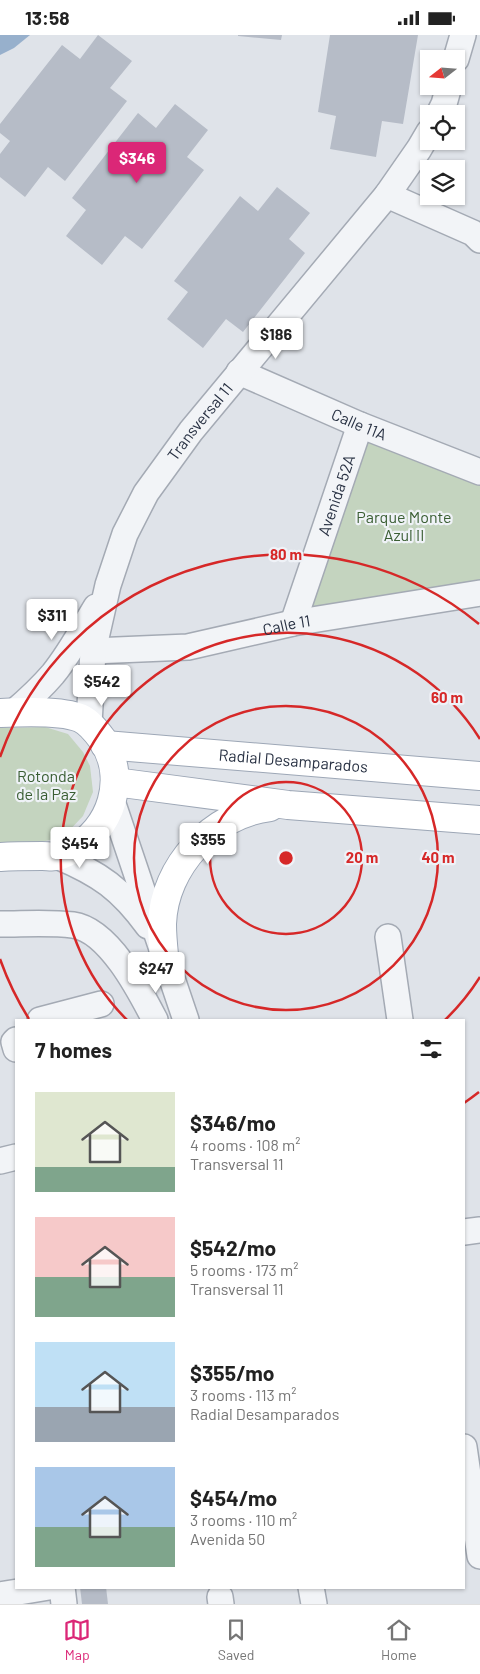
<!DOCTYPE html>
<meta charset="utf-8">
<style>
:root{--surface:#fff;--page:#f6f6f6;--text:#222;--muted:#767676;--line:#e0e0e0;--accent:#db2777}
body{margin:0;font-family:Barlow,sans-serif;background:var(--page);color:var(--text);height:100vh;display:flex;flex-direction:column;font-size:19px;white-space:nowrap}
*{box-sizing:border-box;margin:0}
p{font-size:16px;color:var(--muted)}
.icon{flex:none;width:28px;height:28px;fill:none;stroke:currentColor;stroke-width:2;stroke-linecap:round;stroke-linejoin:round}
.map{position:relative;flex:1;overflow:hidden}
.details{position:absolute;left:15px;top:984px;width:450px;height:570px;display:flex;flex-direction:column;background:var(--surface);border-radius:0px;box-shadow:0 1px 4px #0004}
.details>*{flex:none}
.needle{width:32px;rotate:253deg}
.controls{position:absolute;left:420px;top:15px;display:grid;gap:10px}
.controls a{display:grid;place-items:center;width:45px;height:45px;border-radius:0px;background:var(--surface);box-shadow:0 1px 4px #0004;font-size:25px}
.price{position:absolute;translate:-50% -42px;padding:0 11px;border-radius:5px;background:#fff;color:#222;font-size:16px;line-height:32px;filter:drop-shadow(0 1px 2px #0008)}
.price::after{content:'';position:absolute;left:50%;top:30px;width:15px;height:11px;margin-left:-8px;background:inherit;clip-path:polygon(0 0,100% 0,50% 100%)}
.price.current{background:var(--accent);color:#fff}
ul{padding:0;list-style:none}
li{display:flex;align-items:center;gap:15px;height:125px;padding:0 20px}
li span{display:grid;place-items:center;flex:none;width:140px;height:100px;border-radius:0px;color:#555}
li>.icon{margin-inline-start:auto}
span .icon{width:60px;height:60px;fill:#fffc;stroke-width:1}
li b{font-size:21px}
h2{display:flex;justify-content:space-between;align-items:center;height:60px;padding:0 20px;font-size:21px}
.status{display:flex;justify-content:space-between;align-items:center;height:35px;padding:0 25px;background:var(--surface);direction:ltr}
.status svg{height:14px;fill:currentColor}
.tabs{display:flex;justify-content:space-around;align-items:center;height:70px;border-top:1px solid var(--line);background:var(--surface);font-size:14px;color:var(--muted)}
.tabs a{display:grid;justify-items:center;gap:2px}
.tabs .current{color:var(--accent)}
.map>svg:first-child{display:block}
.green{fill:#c4d4bf}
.water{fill:#97b0cc}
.building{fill:#b6bcc7}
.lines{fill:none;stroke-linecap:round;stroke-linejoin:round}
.minor-casing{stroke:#a4aab4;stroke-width:28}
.major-casing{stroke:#9da7b6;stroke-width:30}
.minor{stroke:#f2f4f7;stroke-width:25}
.major{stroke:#fff;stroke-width:28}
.ring{fill:none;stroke:#d62828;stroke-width:2.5}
.labels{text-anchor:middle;stroke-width:4.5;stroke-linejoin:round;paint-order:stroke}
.street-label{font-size:16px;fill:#273042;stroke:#eff2f7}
.park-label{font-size:16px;fill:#3a5e33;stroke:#eff2f7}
.centre{fill:#d62828;stroke:#eff2f7;stroke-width:2.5}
.ring-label{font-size:15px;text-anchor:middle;font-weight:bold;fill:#d62828;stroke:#eff2f7;stroke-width:4.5;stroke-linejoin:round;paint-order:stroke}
</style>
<div class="status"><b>13:58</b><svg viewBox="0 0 49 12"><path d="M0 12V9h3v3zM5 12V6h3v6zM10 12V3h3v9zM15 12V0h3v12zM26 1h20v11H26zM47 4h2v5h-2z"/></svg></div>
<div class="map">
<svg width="480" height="1569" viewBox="0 0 480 1569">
<rect width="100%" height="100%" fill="#dfe3e9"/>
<!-- green -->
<g class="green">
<polygon points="360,390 480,437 480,555 293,588"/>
<polygon points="45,692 68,699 83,717 90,731 93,757 83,781 64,801 42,807 0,807 0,693"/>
</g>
<!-- water -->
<polygon class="water" points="0,0 30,0 14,13 0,20"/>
<!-- building -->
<g class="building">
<polygon points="98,0 132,26 110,53 127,66 65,146 48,132 25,162 0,142 0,119 10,106 0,98 0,89 62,10 80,24"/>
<polygon points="238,0 282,0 281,5 238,1"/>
<polygon points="330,0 418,0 403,89 382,86 376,122 330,114 336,81 318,77"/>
<polygon points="175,69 208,95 187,122 204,135 142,214 125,201 102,230 66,201 86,175 72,163 138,78 156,93"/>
<polygon points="277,152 310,178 289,204 305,218 243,297 226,284 203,313 167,284 188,257 174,246 240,161 258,176"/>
<polygon points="80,1552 106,1552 108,1569 82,1569"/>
</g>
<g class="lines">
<defs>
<g id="minor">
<polyline points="456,24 463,0"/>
<polyline points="439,79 444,69 449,51"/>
<polyline points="387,160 473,198 480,205"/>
<path id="s1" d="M239,337L360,390L480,437"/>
<path id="s2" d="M293,588L360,390"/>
<path id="s3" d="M93,616L188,612L293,588L480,558"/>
<path d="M14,677C28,665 41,653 53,639C70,618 82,595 96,572"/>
<path id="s4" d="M89,689L93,616L108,550L125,499L146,458L191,396L387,160L419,114L429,97"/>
<polyline points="112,766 186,985"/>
<path d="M57,821C100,839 121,854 148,891"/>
<path d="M0,889C24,889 49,887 73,890C109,895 140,956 155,985"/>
<polyline points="388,902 400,985"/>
<polyline points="40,985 101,969"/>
<polyline points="16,1005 14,1007 16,1014"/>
<polyline points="0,1126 16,1122"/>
<polyline points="464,1197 480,1195"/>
<polyline points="464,1412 480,1521"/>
<polyline points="62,1552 64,1569"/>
<polyline points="311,1552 314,1569"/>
<polyline points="0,1560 49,1552"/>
<polyline points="220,1562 221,1569"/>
</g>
<g id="major">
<path d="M0,678C21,677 61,675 80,683C89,687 96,696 102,704C128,742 112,795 71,815C67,817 62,820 57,821C53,822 47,821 42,821C28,821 14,821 0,822"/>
<path id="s5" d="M105,710L480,741"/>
<polyline points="115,747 288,770 480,785"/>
<path d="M164,920C163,910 162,899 162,889C164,831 213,779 270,772"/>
</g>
</defs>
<!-- minor casing -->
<use href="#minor" class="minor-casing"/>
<!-- major casing -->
<use href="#major" class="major-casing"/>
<!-- minor -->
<use href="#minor" class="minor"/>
<!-- major -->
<use href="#major" class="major"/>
</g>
<!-- distance rings -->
<g class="ring">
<circle cx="286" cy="823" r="76"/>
<circle cx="286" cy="823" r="152"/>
<path d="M480 942A227 227 0 0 1 445 985M127 985A227 227 0 1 1 480 704"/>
<path d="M479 1057A303 303 0 0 1 464 1068M29 984A303 303 0 0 1 0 924M0 722A303 303 0 0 1 479 589"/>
</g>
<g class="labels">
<!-- street labels -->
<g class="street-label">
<text dy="6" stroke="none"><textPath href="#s4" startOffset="330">Transversal 11</textPath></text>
<text dy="6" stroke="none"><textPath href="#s1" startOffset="131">Calle 11A</textPath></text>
<text dy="6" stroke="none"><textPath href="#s2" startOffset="135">Avenida 52A</textPath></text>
<text dy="6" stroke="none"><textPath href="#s3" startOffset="196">Calle 11</textPath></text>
<text dy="6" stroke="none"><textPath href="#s5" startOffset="189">Radial Desamparados</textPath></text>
</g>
<!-- park labels -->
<g class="park-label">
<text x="404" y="488">Parque Monte<tspan x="404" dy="18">Azul II</tspan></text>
<text x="46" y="747">Rotonda<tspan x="46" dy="18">de la Paz</tspan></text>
</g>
</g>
<circle cx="286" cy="823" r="8" class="centre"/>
<g class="ring-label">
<text x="286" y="525">80 m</text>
<text x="447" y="668">60 m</text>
<text x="362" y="828">20 m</text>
<text x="438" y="828">40 m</text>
</g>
</svg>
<div class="controls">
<a><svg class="needle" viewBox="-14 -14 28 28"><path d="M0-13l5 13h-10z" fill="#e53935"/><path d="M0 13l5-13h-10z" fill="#767676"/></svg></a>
<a><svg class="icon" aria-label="locate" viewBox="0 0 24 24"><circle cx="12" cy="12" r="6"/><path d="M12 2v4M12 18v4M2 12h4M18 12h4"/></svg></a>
<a><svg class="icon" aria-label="layers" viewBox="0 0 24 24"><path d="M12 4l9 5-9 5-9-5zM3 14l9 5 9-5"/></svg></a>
</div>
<b class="price current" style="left:137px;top:149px">$346</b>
<b class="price" style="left:276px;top:325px">$186</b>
<b class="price" style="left:52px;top:606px">$311</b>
<b class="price" style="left:102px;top:672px">$542</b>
<b class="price" style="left:208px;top:830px">$355</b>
<b class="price" style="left:80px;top:834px">$454</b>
<b class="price" style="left:156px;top:959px">$247</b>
<section class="details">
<h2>7 homes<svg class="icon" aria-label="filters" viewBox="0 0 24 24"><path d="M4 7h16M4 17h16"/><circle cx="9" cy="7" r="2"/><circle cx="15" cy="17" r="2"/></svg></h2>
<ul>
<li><span style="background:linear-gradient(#dfe7d0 75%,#7fa58c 0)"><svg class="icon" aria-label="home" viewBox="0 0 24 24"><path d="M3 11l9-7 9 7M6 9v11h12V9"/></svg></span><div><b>$346/mo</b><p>4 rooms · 108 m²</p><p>Transversal 11</p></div></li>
<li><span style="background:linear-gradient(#f6c9c9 60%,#7fa58c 0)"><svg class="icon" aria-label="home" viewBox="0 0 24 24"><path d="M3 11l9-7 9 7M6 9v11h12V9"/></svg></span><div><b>$542/mo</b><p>5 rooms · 173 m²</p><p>Transversal 11</p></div></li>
<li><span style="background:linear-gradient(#bfe0f5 65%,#9aa5b1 0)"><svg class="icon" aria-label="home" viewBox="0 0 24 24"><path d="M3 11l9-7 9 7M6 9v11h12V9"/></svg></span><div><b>$355/mo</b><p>3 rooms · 113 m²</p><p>Radial Desamparados</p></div></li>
<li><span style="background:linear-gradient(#a9c7e8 60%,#7fa58c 0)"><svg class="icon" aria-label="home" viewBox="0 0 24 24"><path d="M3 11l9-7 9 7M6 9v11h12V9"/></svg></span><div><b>$454/mo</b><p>3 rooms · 110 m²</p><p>Avenida 50</p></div></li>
</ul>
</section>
</div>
<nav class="tabs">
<a class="current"><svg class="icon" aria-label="map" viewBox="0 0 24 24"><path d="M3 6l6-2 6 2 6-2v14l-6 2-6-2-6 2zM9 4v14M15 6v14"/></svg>Map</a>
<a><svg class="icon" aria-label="saved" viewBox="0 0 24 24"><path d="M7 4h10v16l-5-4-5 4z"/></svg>Saved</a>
<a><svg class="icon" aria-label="home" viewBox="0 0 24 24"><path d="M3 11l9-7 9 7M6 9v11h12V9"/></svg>Home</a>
</nav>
